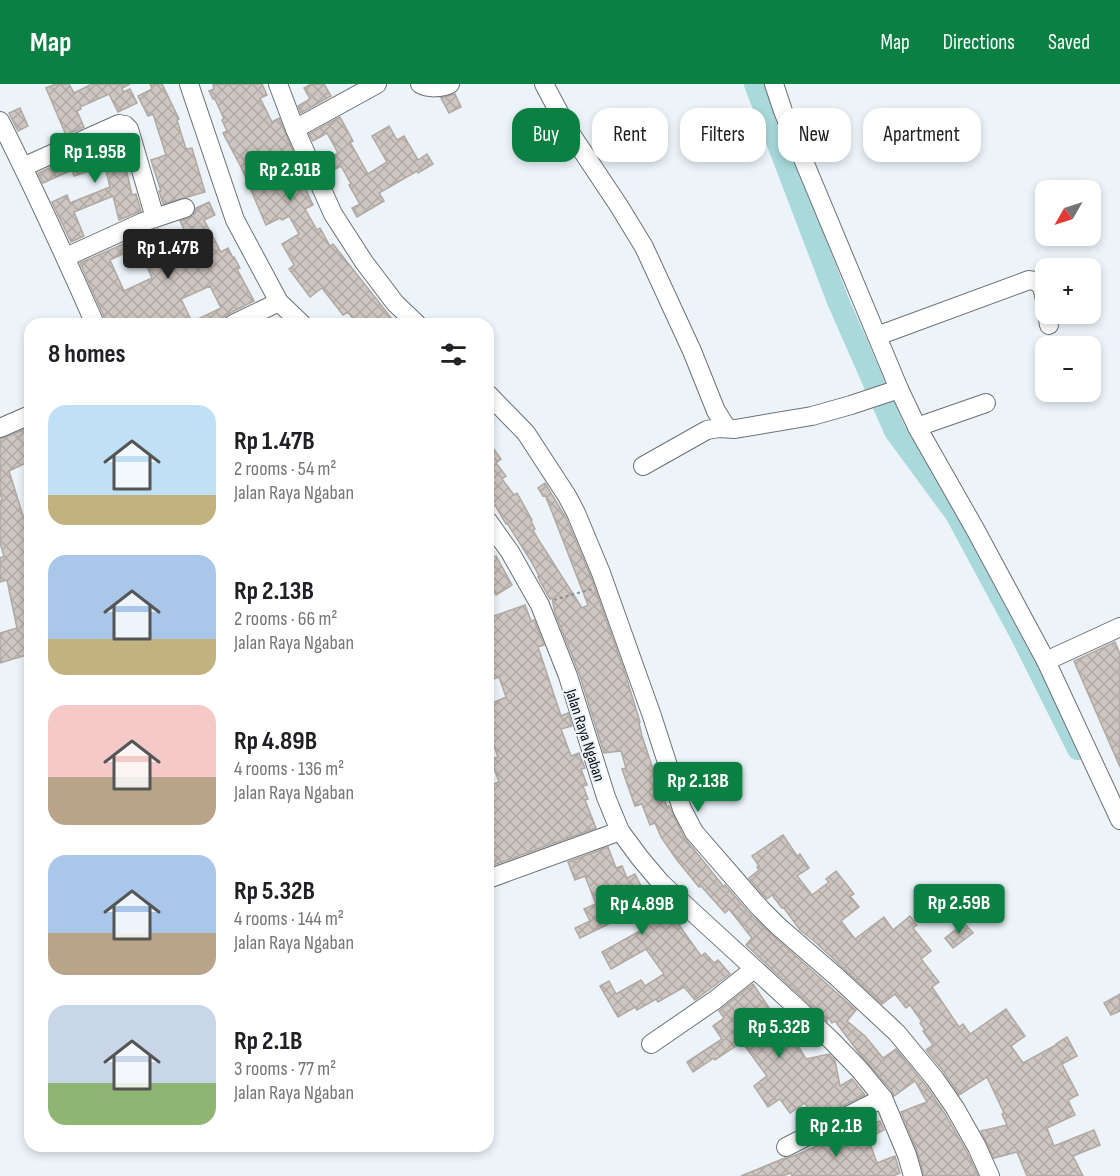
<!DOCTYPE html>
<meta charset="utf-8">
<style>
:root{--surface:#fff;--page:#f6f6f6;--text:#202124;--muted:#757577;--accent:#0b8043}
body{margin:0;font-family:"Sofia Sans Condensed",sans-serif;background:var(--page);color:var(--text);height:100vh;display:flex;flex-direction:column;font-size:22px;white-space:nowrap}
*{box-sizing:border-box;margin:0}
p{font-size:20px;color:var(--muted)}
.icon{flex:none;width:33px;height:33px;fill:none;stroke:currentColor;stroke-width:2;stroke-linecap:round;stroke-linejoin:round}
.map{position:relative;flex:1;overflow:hidden}
.details{position:absolute;left:24px;top:234px;width:470px;height:834px;display:flex;flex-direction:column;background:var(--surface);border-radius:18px;box-shadow:0 3px 9px #0003}
.details>*{flex:none}
.top-card{position:absolute;left:512px;top:24px;width:518px;height:54px;display:flex;gap:12px}
.needle{width:39px;rotate:231deg}
.fabs{position:absolute;left:1035px;top:96px;display:grid;gap:12px}
.fabs a{display:grid;place-items:center;width:66px;height:66px;border-radius:12px;background:var(--surface);box-shadow:0 3px 9px #0003;font-size:30px}
.price{position:absolute;translate:-50% -51px;padding:0 14px;border-radius:6px;background:var(--accent);color:#fff;font-size:20px;line-height:39px;filter:drop-shadow(0 2px 3px #0008)}
.price::after{content:'';position:absolute;left:50%;top:36px;width:18px;height:14px;margin-left:-9px;background:inherit;clip-path:polygon(0 0,100% 0,50% 100%)}
.price.selected{background:#222;color:#fff}
ul{padding:0;list-style:none}
li{display:flex;align-items:center;gap:18px;height:150px;padding:0 24px}
li span{display:grid;place-items:center;flex:none;width:168px;height:120px;border-radius:18px;color:#555}
li>.icon{margin-inline-start:auto}
span .icon{width:72px;height:72px;fill:#fffc;stroke-width:1}
li b{font-size:26px}
h2{display:flex;justify-content:space-between;align-items:center;height:72px;padding:0 24px;font-size:26px}
.chip{padding:0 21px;border-radius:18px;background:var(--surface);box-shadow:0 3px 9px #0003;font-size:21px;line-height:54px}
.chip.selected{background:var(--accent);color:#fff}
header{display:flex;align-items:center;gap:36px;box-sizing:border-box;height:84px;padding:0 30px;background:var(--accent);color:#fff}
header strong{font-size:28px}
nav{display:flex;gap:33px;margin-inline-start:auto;font-size:21px}
.map>svg:first-child{display:block}
.lines{fill:none;stroke-linecap:round;stroke-linejoin:round}
.river{stroke:#a9d9da;stroke-width:22}
.building{fill:url(#building-cross-hatch);stroke:#b0a8a2;stroke-width:1.5;fill-rule:evenodd}
.minor-casing{stroke:#6a7177;stroke-width:20}
.path{stroke:#8a9095;stroke-width:2;stroke-dasharray:3 3;stroke-linecap:butt}
.minor{stroke:#fff;stroke-width:18}
.labels{text-anchor:middle;stroke-width:4.5;stroke-linejoin:round;paint-order:stroke}
.street-label{font-size:16px;fill:#0f1214;stroke:#ecf4fa}
</style>
<header>
<strong>Map</strong>
<nav><a>Map</a><a>Directions</a><a>Saved</a></nav>
</header>
<div class="map">
<svg width="1120" height="1092" viewBox="0 0 1120 1092">
<defs>
<pattern id="building-cross-hatch" width="8" height="8" patternUnits="userSpaceOnUse" patternTransform="scale(1.5)"><rect width="8" height="8" fill="#cec6c0"/><path d="M0 0l8 8M0 8l8-8" fill="none" stroke="#b0a9a4"/></pattern>
</defs>
<rect width="100%" height="100%" fill="#ecf4fa"/>
<g class="lines">
<!-- river -->
<polyline class="river" points="755,0 838,217 895,347 956,430 1019,547 1078,665"/>
</g>
<!-- building -->
<g class="building">
<polygon points="56,0 69,0 74,9 92,0 130,0 122,4 123,8 130,5 137,19 118,28 109,10 80,23 81,25 77,27 84,43 66,51 46,4"/>
<polygon points="150,0 162,0 179,35 177,36 186,65 192,64 205,108 163,120 159,107 161,107 151,76 166,71 153,30 148,32 138,12 152,5"/>
<polygon points="213,0 262,0 267,11 260,14 272,38 279,34 299,81 293,84 303,105 305,104 313,121 305,125 317,146 320,144 330,162 333,160 396,240 357,240 348,228 343,231 322,204 310,213 289,185 294,181 282,160 299,150 289,132 282,136 280,134 266,141 241,83 223,49 227,47 222,36 224,35 215,15 213,15 209,7 214,5"/>
<polygon points="311,0 324,0 331,12 301,29 298,22 310,15 304,4"/>
<polygon points="455,10 461,23 449,29 441,14"/>
<polygon points="20,24 28,42 18,47 9,29"/>
<polygon points="340,33 353,57 350,58 368,90 387,78 372,52 389,42 397,56 404,52 418,76 427,70 433,80 418,89 417,87 379,109 384,117 357,133 352,124 360,120 349,101 351,100 341,82 327,89 322,77 338,69 327,49 313,57 309,50"/>
<polygon points="119,52 126,75 124,76 132,111 136,110 141,127 119,136 113,112 74,128 84,152 71,158 52,118 67,111 70,119 110,103 105,82 74,92 72,86 43,99 38,89"/>
<path d="M209,118L215,131L204,136L221,168L228,164L233,174L234,173L240,184L237,185L254,217L228,230L223,234L222,240H106L105,235L80,179L158,145L165,159L156,163L165,181L189,169L183,156L188,154L180,137L193,132L196,124ZM129,167L135,180L144,176L152,194L124,207L110,176ZM210,202L221,224L192,238L181,215Z"/>
<polygon points="28,344 30,348 30,377 9,387 30,454 30,570 0,579 0,549 17,544 7,496 0,498 0,474 4,472 0,459 0,417 2,416 0,409 0,355"/>
<polygon points="488,357 501,375 496,379 506,392 502,395 514,411 517,409 532,436 531,437 535,445 533,446 538,455 582,524 588,521 552,428 545,411 543,412 538,404 545,399 566,434 591,493 625,589 640,638 639,639 642,652 659,703 667,723 669,722 684,753 724,803 725,801 752,832 771,850 856,926 847,937 865,952 883,974 896,965 926,1002 945,1030 967,1068 978,1092 924,1092 917,1067 901,1028 927,1018 915,997 894,1012 892,1007 859,969 835,937 832,939 827,932 827,937 746,861 752,854 729,825 725,829 701,802 699,803 677,776 661,753 655,739 650,741 642,720 635,722 622,685 626,684 621,667 604,669 579,589 555,529 552,514 550,515 541,499 538,493 539,492 531,477 507,439 506,440 495,421 492,423 488,417"/>
<polygon points="488,462 494,473 496,472 512,501 496,511 488,497"/>
<polygon points="525,521 531,537 534,536 544,561 538,563 561,632 568,629 572,642 561,645 571,672 579,669 585,684 581,685 587,701 583,702 588,715 585,716 596,744 488,783 488,702 499,698 491,675 498,673 488,645 488,621 506,613 499,593 488,597 488,558 492,556 488,544 488,534"/>
<polygon points="1115,558 1120,570 1120,683 1074,577"/>
<polygon points="783,751 797,772 800,770 809,784 797,792 812,811 829,798 826,795 836,787 854,810 850,812 859,823 841,837 855,855 884,833 893,846 910,832 917,841 913,844 931,867 921,875 939,898 932,903 959,943 963,940 970,950 1006,925 1025,952 1011,962 1023,979 1056,961 1056,960 1067,953 1077,972 1062,980 1078,1011 1068,1016 1075,1031 1047,1044 1054,1062 1094,1046 1100,1061 1073,1072 1083,1092 1027,1092 1017,1068 994,1074 981,1047 1007,1041 1002,1030 1004,1029 987,993 959,1011 944,988 926,966 933,961 923,947 925,946 920,939 922,938 910,921 906,924 895,910 882,920 814,857 800,846 784,824 782,824 772,811 767,815 749,794 759,786 757,783 759,782 752,772"/>
<polygon points="608,763 616,784 622,782 627,794 635,790 645,810 651,807 667,833 674,828 681,840 679,841 701,872 705,869 714,879 718,876 730,890 695,916 684,903 658,918 656,915 637,926 635,923 618,933 600,902 609,897 616,910 641,896 645,902 664,890 646,865 611,885 602,868 647,843 637,826 580,854 575,844 590,837 584,825 596,820 585,792 575,796 568,778"/>
<polygon points="964,839 973,849 953,864 945,854"/>
<polygon points="753,900 788,952 791,950 806,975 829,970 835,976 840,1002 852,995 865,1011 814,1036 805,1019 790,1029 780,1015 768,1023 754,1002 767,992 742,958 715,976 714,974 693,988 687,978 722,955 713,942 724,934 719,927"/>
<polygon points="1120,910 1120,927 1111,931 1104,919"/>
<polygon points="880,1037 884,1046 868,1054 877,1079 895,1072 900,1089 893,1092 792,1092 791,1089 782,1092 741,1092 785,1074 791,1073 822,1060 821,1058 855,1041 845,1048 846,1050"/>
</g>
<g class="lines">
<defs>
<g id="minor">
<polyline points="189,0 235,136 279,218 302,240"/>
<polyline points="278,0 295,45 333,130 364,178 395,219 417,240"/>
<path d="M420,0C429,5 441,4 450,0"/>
<polyline points="544,0 569,47 619,122 644,163 692,267 716,327 727,344"/>
<polyline points="774,0 783,27 899,305 917,343 975,445 1046,577 1120,736"/>
<path d="M0,37C34,104 65,172 95,240"/>
<polyline points="295,45 377,0"/>
<polyline points="23,83 119,40 125,41 129,45 155,134"/>
<polyline points="66,173 143,138 185,124"/>
<polyline points="1047,230 1049,241"/>
<polyline points="233,240 279,218"/>
<path d="M877,252L1029,196C1044,197 1043,208 1046,221"/>
<polyline points="488,310 526,349 567,412 576,429 601,489 652,632 682,725 694,748 760,824 778,842 838,894 897,949 935,995 955,1024 977,1063 990,1092"/>
<polyline points="917,343 986,319"/>
<polyline points="0,344 30,331"/>
<polyline points="643,382 707,346 719,344 735,345 812,332 851,321 899,305"/>
<polyline points="488,437 510,468 540,521 568,592 606,713 620,747 640,774 661,799 794,921 832,957 859,985 883,1014 907,1071 913,1092"/>
<polyline points="1046,577 1120,543"/>
<polyline points="488,795 620,747"/>
<polyline points="651,960 715,916 754,885"/>
<polyline points="786,1063 883,1014"/>
</g>
</defs>
<!-- minor casing -->
<use href="#minor" class="minor-casing"/>
<!-- path -->
<polyline class="path" points="554,516 592,505"/>
<!-- minor -->
<use href="#minor" class="minor"/>
</g>
<g class="labels">
<!-- street labels -->
<g class="street-label">
<text transform="translate(586 651) rotate(72)" y="6">Jalan Raya Ngaban</text>
</g>
</g>
</svg>
<div class="fabs">
<a><svg class="needle" viewBox="-14 -14 28 28"><path d="M0-13l5 13h-10z" fill="#e53935"/><path d="M0 13l5-13h-10z" fill="#757577"/></svg></a>
<a>+</a>
<a>−</a>
</div>
<b class="price" style="left:95px;top:100px">Rp 1.95B</b>
<b class="price" style="left:290px;top:118px">Rp 2.91B</b>
<b class="price selected" style="left:168px;top:196px">Rp 1.47B</b>
<b class="price" style="left:698px;top:729px">Rp 2.13B</b>
<b class="price" style="left:959px;top:851px">Rp 2.59B</b>
<b class="price" style="left:642px;top:852px">Rp 4.89B</b>
<b class="price" style="left:779px;top:975px">Rp 5.32B</b>
<b class="price" style="left:836px;top:1074px">Rp 2.1B</b>
<div class="top-card">
<a class="chip selected">Buy</a>
<a class="chip">Rent</a>
<a class="chip">Filters</a>
<a class="chip">New</a>
<a class="chip">Apartment</a>
</div>
<section class="details">
<h2>8 homes<svg class="icon" aria-label="filters" viewBox="0 0 24 24"><path d="M4 7h16M4 17h16"/><circle cx="9" cy="7" r="2"/><circle cx="15" cy="17" r="2"/></svg></h2>
<ul>
<li><span style="background:linear-gradient(#bfe0f5 75%,#c2b280 0)"><svg class="icon" aria-label="home" viewBox="0 0 24 24"><path d="M3 11l9-7 9 7M6 9v11h12V9"/></svg></span><div><b>Rp 1.47B</b><p>2 rooms · 54 m²</p><p>Jalan Raya Ngaban</p></div></li>
<li><span style="background:linear-gradient(#a9c7e8 70%,#c2b280 0)"><svg class="icon" aria-label="home" viewBox="0 0 24 24"><path d="M3 11l9-7 9 7M6 9v11h12V9"/></svg></span><div><b>Rp 2.13B</b><p>2 rooms · 66 m²</p><p>Jalan Raya Ngaban</p></div></li>
<li><span style="background:linear-gradient(#f6c9c9 60%,#b9a48a 0)"><svg class="icon" aria-label="home" viewBox="0 0 24 24"><path d="M3 11l9-7 9 7M6 9v11h12V9"/></svg></span><div><b>Rp 4.89B</b><p>4 rooms · 136 m²</p><p>Jalan Raya Ngaban</p></div></li>
<li><span style="background:linear-gradient(#a9c7e8 65%,#b9a48a 0)"><svg class="icon" aria-label="home" viewBox="0 0 24 24"><path d="M3 11l9-7 9 7M6 9v11h12V9"/></svg></span><div><b>Rp 5.32B</b><p>4 rooms · 144 m²</p><p>Jalan Raya Ngaban</p></div></li>
<li><span style="background:linear-gradient(#c9d6e8 65%,#8fb573 0)"><svg class="icon" aria-label="home" viewBox="0 0 24 24"><path d="M3 11l9-7 9 7M6 9v11h12V9"/></svg></span><div><b>Rp 2.1B</b><p>3 rooms · 77 m²</p><p>Jalan Raya Ngaban</p></div></li>
</ul>
</section>
</div>
